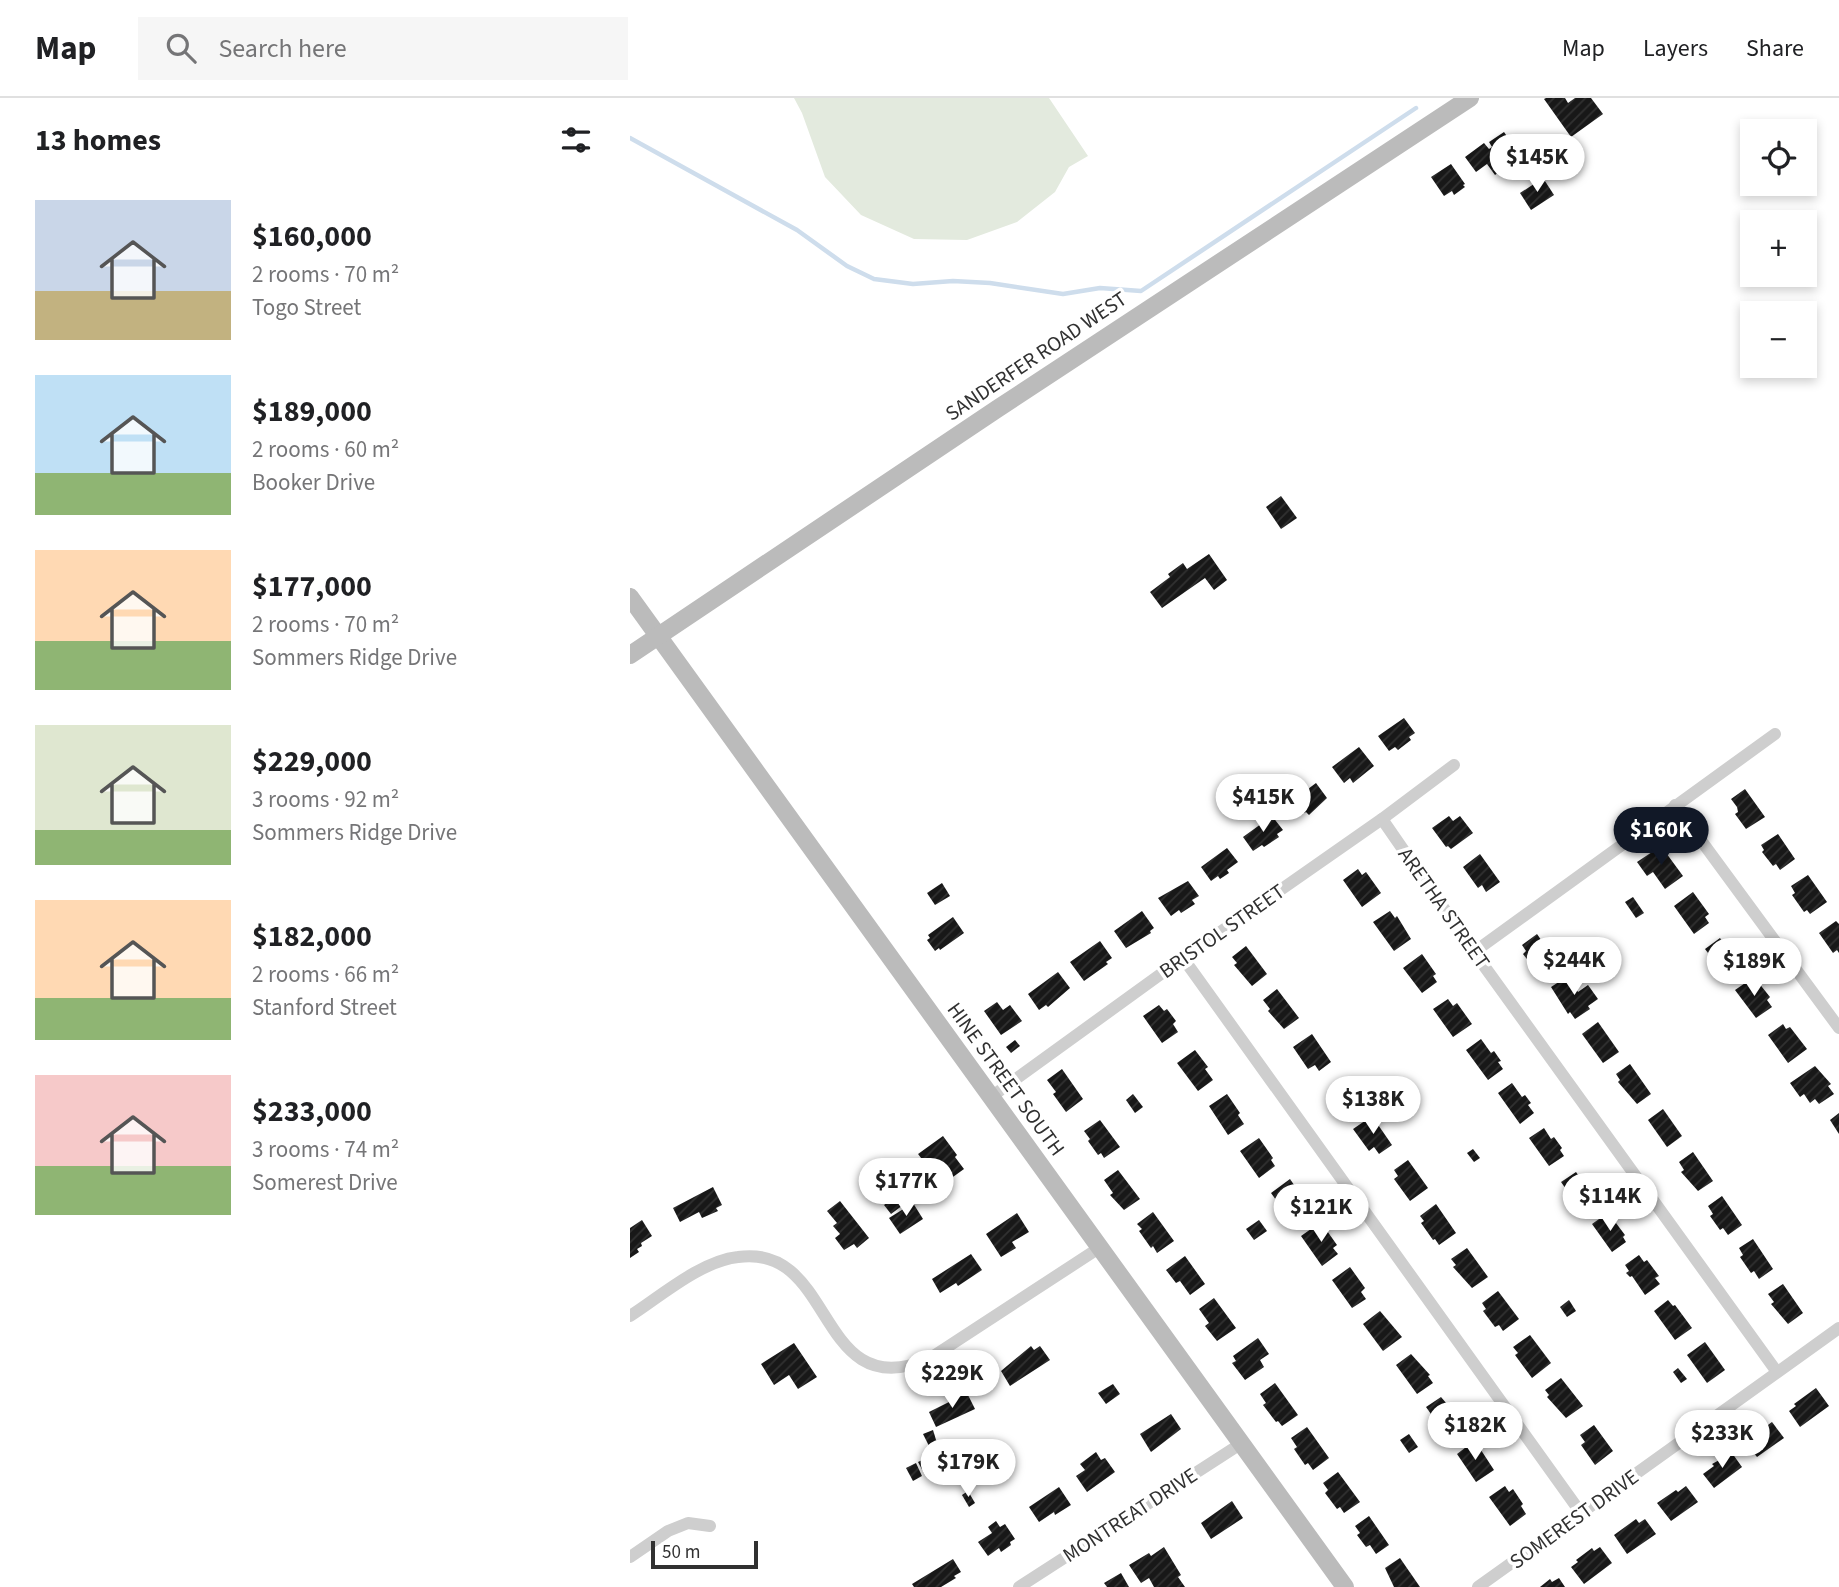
<!DOCTYPE html>
<meta charset="utf-8">
<style>
:root{--surface:#fff;--page:#f6f6f6;--text:#202124;--muted:#757577;--line:#e0e0e0;--accent:#111827}
body{margin:0;font-family:"Source Sans 3",sans-serif;background:var(--page);color:var(--text);height:100vh;display:flex;flex-direction:column;font-size:26px;white-space:nowrap}
*{box-sizing:border-box;margin:0}
p{font-size:23px;color:var(--muted)}
.icon{flex:none;width:38px;height:38px;fill:none;stroke:currentColor;stroke-width:2;stroke-linecap:round;stroke-linejoin:round}
.map{position:relative;flex:1;overflow:hidden}
.details{display:flex;flex-direction:column;background:var(--surface);width:630px}
.details>*{flex:none}
.buttons{position:absolute;left:1110px;top:21px;display:grid;gap:14px}
.buttons a{display:grid;place-items:center;width:77px;height:77px;border-radius:0px;background:var(--surface);box-shadow:0 4px 10px #0003;font-size:35px}
.scale{position:absolute;left:21px;bottom:18px;width:107px;box-sizing:border-box;padding-left:7px;border:4px solid #313131;border-top:0;font-size:19px;line-height:24px;white-space:nowrap;color:#313131;-webkit-text-stroke:5px #fff;paint-order:stroke}
.price{position:absolute;translate:-50% -60px;padding:0 16px;border-radius:24px;background:#fff;color:#222;font-size:23px;line-height:46px;filter:drop-shadow(0 2px 4px #0008)}
.price::after{content:'';position:absolute;left:50%;top:42px;width:21px;height:16px;margin-left:-10px;background:inherit;clip-path:polygon(0 0,100% 0,50% 100%)}
.price.current{background:var(--accent);color:#fff}
ul{padding:0;list-style:none}
li{display:flex;align-items:center;gap:21px;height:175px;padding:0 35px}
li span{display:grid;place-items:center;flex:none;width:196px;height:140px;border-radius:0px;color:#555}
li>.icon{margin-inline-start:auto}
span .icon{width:84px;height:84px;fill:#fffc;stroke-width:1}
li b{font-size:30px}
h2{display:flex;justify-content:space-between;align-items:center;height:84px;padding:0 35px;font-size:30px}
header{display:flex;align-items:center;gap:42px;box-sizing:border-box;height:98px;padding:0 35px;background:var(--surface);border-bottom:2px solid var(--line)}
header strong{font-size:33px}
nav{display:flex;gap:38px;margin-inline-start:auto;font-size:24px}
.search{width:490px;height:63px;background:var(--page);display:flex;align-items:center;gap:18px;box-sizing:border-box;padding:0 24px;border-radius:0px;color:var(--muted);font-size:26px}
main{display:flex;flex:1;min-height:0}
.map>svg:first-child{display:block}
.garden{fill:#e3eade}
.lines{fill:none;stroke-linecap:round;stroke-linejoin:round}
.stream{stroke:#ceddec;stroke-width:4.5}
.building{fill:url(#building-hatch)}
.street{stroke:#cecece;stroke-width:12}
.secondary{stroke:#bbb;stroke-width:18}
.labels{text-anchor:middle;stroke-width:7;stroke-linejoin:round;paint-order:stroke}
.street-label{font-size:21px;fill:#313131;stroke:#fff}
</style>
<header>
<strong>Map</strong>
<div class="search"><svg class="icon" aria-label="search" viewBox="0 0 24 24"><circle cx="10" cy="10" r="6"/><path d="M15 15l6 6"/></svg>Search here</div>
<nav><a>Map</a><a>Layers</a><a>Share</a></nav>
</header>
<main>
<section class="details">
<h2>13 homes<svg class="icon" aria-label="filters" viewBox="0 0 24 24"><path d="M4 7h16M4 17h16"/><circle cx="9" cy="7" r="2"/><circle cx="15" cy="17" r="2"/></svg></h2>
<ul>
<li><span style="background:linear-gradient(#c9d6e8 65%,#c2b280 0)"><svg class="icon" aria-label="home" viewBox="0 0 24 24"><path d="M3 11l9-7 9 7M6 9v11h12V9"/></svg></span><div><b>$160,000</b><p>2 rooms · 70 m²</p><p>Togo Street</p></div></li>
<li><span style="background:linear-gradient(#bfe0f5 70%,#8fb573 0)"><svg class="icon" aria-label="home" viewBox="0 0 24 24"><path d="M3 11l9-7 9 7M6 9v11h12V9"/></svg></span><div><b>$189,000</b><p>2 rooms · 60 m²</p><p>Booker Drive</p></div></li>
<li><span style="background:linear-gradient(#ffd9b3 65%,#8fb573 0)"><svg class="icon" aria-label="home" viewBox="0 0 24 24"><path d="M3 11l9-7 9 7M6 9v11h12V9"/></svg></span><div><b>$177,000</b><p>2 rooms · 70 m²</p><p>Sommers Ridge Drive</p></div></li>
<li><span style="background:linear-gradient(#dfe7d0 75%,#8fb573 0)"><svg class="icon" aria-label="home" viewBox="0 0 24 24"><path d="M3 11l9-7 9 7M6 9v11h12V9"/></svg></span><div><b>$229,000</b><p>3 rooms · 92 m²</p><p>Sommers Ridge Drive</p></div></li>
<li><span style="background:linear-gradient(#ffd9b3 70%,#8fb573 0)"><svg class="icon" aria-label="home" viewBox="0 0 24 24"><path d="M3 11l9-7 9 7M6 9v11h12V9"/></svg></span><div><b>$182,000</b><p>2 rooms · 66 m²</p><p>Stanford Street</p></div></li>
<li><span style="background:linear-gradient(#f6c9c9 65%,#8fb573 0)"><svg class="icon" aria-label="home" viewBox="0 0 24 24"><path d="M3 11l9-7 9 7M6 9v11h12V9"/></svg></span><div><b>$233,000</b><p>3 rooms · 74 m²</p><p>Somerest Drive</p></div></li>
</ul>
</section>
<div class="map">
<svg width="1209" height="1489" viewBox="0 0 1209 1489">
<defs>
<pattern id="building-hatch" width="6" height="6" patternUnits="userSpaceOnUse" patternTransform="scale(1.75)"><rect width="6" height="6" fill="#181818"/><path d="M-1 1l2-2M0 6l6-6M5 7l2-2" fill="none" stroke="#313131"/></pattern>
</defs>
<rect width="100%" height="100%" fill="#fff"/>
<!-- garden -->
<polygon class="garden" points="164,0 419,0 458,58 439,69 425,94 387,124 337,142 284,141 231,117 195,79 172,15"/>
<g class="lines">
<!-- stream -->
<polyline class="stream" points="0,40 167,132 217,168 244,181 283,186 323,183 360,185 433,196 470,190 511,193 786,10"/>
</g>
<!-- building -->
<g class="building">
<polygon points="916,0 935,0 938,5 945,0 961,0 973,16 941,39 914,1"/>
<polygon points="874,34 883,47 868,58 876,69 865,77 857,66 846,74 835,59 854,45 859,51 862,49 859,44"/>
<polygon points="821,66 835,86 833,87 835,89 824,97 822,93 814,98 801,79"/>
<polygon points="913,80 924,97 901,112 890,95"/>
<polygon points="651,398 667,420 651,431 636,409"/>
<polygon points="579,456 597,482 584,492 575,480 532,510 520,494 540,479 538,476 553,465 557,471"/>
<polygon points="774,620 785,635 779,639 781,642 768,652 765,649 759,653 748,638"/>
<polygon points="729,649 744,668 723,685 720,680 714,685 702,669"/>
<polygon points="686,685 697,700 679,717 676,714 668,719 658,706"/>
<polygon points="1115,691 1135,719 1116,731 1105,716 1108,714 1107,709 1101,701"/>
<polygon points="642,718 653,732 647,736 649,739 634,749 632,747 623,753 613,739"/>
<polygon points="819,718 823,723 830,718 843,735 821,751 818,748 816,749 802,730"/>
<polygon points="1148,736 1165,761 1150,772 1146,766 1143,768 1132,754 1134,752 1131,747"/>
<polygon points="1031,748 1053,778 1035,791 1023,774 1017,778 1007,764"/>
<polygon points="597,750 608,764 597,772 599,775 590,781 588,778 581,783 571,769"/>
<polygon points="850,756 870,784 856,794 852,787 848,790 833,769"/>
<polygon points="728,771 732,777 736,774 751,795 732,809 713,782"/>
<polygon points="1178,777 1197,804 1180,816 1177,812 1174,814 1162,797 1165,795 1161,788"/>
<polygon points="558,783 569,798 562,802 565,806 551,815 549,812 541,818 528,800"/>
<polygon points="312,785 320,798 305,807 297,795"/>
<polygon points="1063,794 1079,816 1075,819 1079,825 1064,836 1044,808"/>
<polygon points="1003,799 1014,815 1006,820 995,804"/>
<polygon points="512,813 524,830 520,833 521,835 496,850 484,833"/>
<polygon points="760,813 765,820 767,818 781,841 764,853 743,824"/>
<polygon points="323,819 334,835 310,852 309,850 305,853 297,842 300,840 298,837"/>
<polygon points="1206,823 1209,826 1209,855 1207,852 1203,855 1189,835"/>
<polygon points="907,836 925,862 909,873 905,868 903,869 893,856 896,853 892,847"/>
<polygon points="1090,840 1098,851 1101,848 1114,866 1096,879 1075,851"/>
<polygon points="470,843 482,860 476,864 478,866 454,883 440,864"/>
<polygon points="616,848 637,876 622,888 604,867 607,865 602,859"/>
<polygon points="792,856 806,876 803,878 807,884 792,895 773,870"/>
<polygon points="428,874 440,890 418,909 416,907 409,912 398,896"/>
<polygon points="938,878 948,894 958,887 968,901 958,908 960,911 945,921 940,914 938,916 921,889"/>
<polygon points="1121,881 1125,887 1128,884 1140,899 1137,902 1142,909 1126,920 1105,892"/>
<polygon points="647,891 669,920 654,931 638,913 640,911 633,902"/>
<polygon points="818,901 823,908 827,905 842,926 823,939 803,911"/>
<polygon points="367,904 373,912 380,907 392,923 371,937 354,913"/>
<polygon points="529,907 534,913 537,911 546,923 543,926 548,934 532,945 513,918"/>
<polygon points="968,924 989,954 973,965 952,936"/>
<polygon points="1153,926 1156,931 1160,929 1177,951 1158,965 1138,937"/>
<polygon points="682,936 701,964 689,973 685,967 678,971 663,949"/>
<polygon points="851,941 861,955 864,953 871,963 868,964 873,971 858,982 836,952"/>
<polygon points="385,942 390,948 381,955 376,949"/>
<polygon points="565,952 578,969 575,971 583,982 568,993 547,965"/>
<polygon points="1000,966 1021,996 1007,1006 988,984 990,982 986,976"/>
<polygon points="1185,968 1201,986 1198,988 1204,996 1189,1006 1185,1001 1180,1005 1174,996 1170,999 1160,985"/>
<polygon points="432,971 453,1001 436,1014 423,996 426,994 417,982"/>
<polygon points="715,980 732,1004 715,1015 709,1006 706,1009 699,998 702,996 699,992"/>
<polygon points="882,985 892,999 895,997 901,1005 898,1007 904,1015 890,1026 868,995"/>
<polygon points="503,996 513,1009 505,1015 496,1002"/>
<polygon points="597,996 610,1015 608,1017 614,1026 598,1037 579,1008"/>
<polygon points="1033,1011 1052,1038 1037,1049 1018,1022"/>
<polygon points="1209,1015 1209,1036 1200,1022"/>
<polygon points="742,1018 762,1047 749,1056 744,1049 739,1053 723,1031"/>
<polygon points="470,1022 490,1049 474,1060 471,1055 468,1057 458,1043 460,1041 454,1033"/>
<polygon points="914,1030 921,1041 924,1039 932,1050 930,1052 934,1058 919,1068 899,1040"/>
<polygon points="313,1038 327,1057 325,1059 334,1071 316,1084 303,1066 298,1069 288,1056"/>
<polygon points="629,1040 643,1060 641,1062 645,1068 629,1080 610,1053"/>
<polygon points="843,1051 850,1060 844,1064 837,1055"/>
<polygon points="1063,1054 1083,1083 1068,1093 1051,1074 1054,1072 1049,1064"/>
<polygon points="778,1062 798,1090 780,1103 764,1081 768,1078 764,1072"/>
<polygon points="488,1072 510,1101 494,1112 480,1097 483,1095 474,1082"/>
<polygon points="946,1074 951,1081 952,1079 965,1100 950,1111 931,1084"/>
<polygon points="660,1081 675,1103 672,1105 677,1112 661,1123 641,1095"/>
<polygon points="83,1089 92,1107 86,1110 88,1113 72,1120 69,1114 50,1124 43,1110"/>
<polygon points="263,1095 266,1098 270,1095 277,1104 261,1116 254,1107 258,1104 256,1100"/>
<polygon points="1092,1098 1112,1127 1098,1137 1093,1130 1090,1132 1080,1118 1083,1116 1078,1108"/>
<polygon points="210,1103 239,1140 227,1150 224,1146 214,1152 205,1140 210,1136 203,1128 207,1125 197,1113"/>
<polygon points="283,1105 293,1121 270,1136 259,1120"/>
<polygon points="806,1106 826,1135 809,1147 805,1141 803,1142 791,1125 794,1123 790,1118"/>
<polygon points="523,1114 544,1143 527,1155 523,1148 521,1150 509,1133 512,1131 507,1126"/>
<polygon points="387,1115 399,1134 382,1144 386,1150 371,1159 356,1136"/>
<polygon points="976,1116 983,1127 986,1125 995,1137 993,1139 996,1144 982,1154 962,1126"/>
<polygon points="12,1122 22,1138 11,1145 12,1148 7,1151 9,1154 0,1160 0,1130"/>
<polygon points="629,1122 637,1133 624,1142 616,1131"/>
<polygon points="688,1126 693,1132 695,1130 707,1147 703,1150 708,1156 692,1168 671,1138"/>
<polygon points="1123,1141 1143,1171 1129,1181 1124,1173 1121,1175 1110,1159 1113,1157 1109,1150"/>
<polygon points="837,1150 858,1179 842,1190 823,1169 826,1167 821,1161"/>
<polygon points="341,1156 352,1172 328,1188 326,1185 310,1195 302,1181"/>
<polygon points="1009,1157 1014,1164 1017,1162 1029,1178 1025,1180 1030,1186 1015,1197 1002,1178 1000,1179 996,1175 999,1173 995,1167"/>
<polygon points="555,1158 575,1186 560,1197 550,1183 546,1185 536,1172"/>
<polygon points="720,1169 735,1190 731,1194 736,1201 722,1210 702,1182"/>
<polygon points="1153,1186 1173,1215 1158,1226 1141,1206 1144,1204 1138,1196"/>
<polygon points="868,1193 889,1221 873,1233 869,1227 865,1229 853,1213 856,1211 852,1205"/>
<polygon points="584,1200 606,1230 587,1243 575,1228 579,1225 569,1211"/>
<polygon points="939,1202 946,1213 937,1219 930,1209"/>
<polygon points="1038,1202 1043,1208 1045,1207 1062,1230 1045,1242 1024,1213"/>
<polygon points="750,1213 772,1239 753,1253 733,1226"/>
<polygon points="900,1237 921,1265 902,1280 885,1257 888,1255 883,1249"/>
<polygon points="628,1240 639,1256 630,1262 634,1269 615,1282 602,1265 606,1263 603,1258"/>
<polygon points="1075,1244 1095,1272 1077,1285 1057,1257"/>
<polygon points="164,1245 187,1279 168,1291 159,1277 144,1287 131,1266"/>
<polygon points="401,1248 404,1252 410,1248 420,1262 380,1288 371,1273"/>
<polygon points="781,1256 800,1277 798,1278 803,1285 787,1296 766,1267"/>
<polygon points="1048,1270 1057,1281 1051,1285 1043,1274"/>
<polygon points="931,1280 953,1308 936,1320 917,1299 919,1297 915,1292"/>
<polygon points="645,1285 668,1317 652,1328 648,1323 646,1324 633,1307 636,1305 630,1296"/>
<polygon points="483,1286 490,1296 476,1306 468,1295"/>
<polygon points="1186,1290 1199,1308 1170,1329 1159,1313 1166,1308 1164,1306"/>
<polygon points="337,1295 345,1311 306,1329 299,1314"/>
<polygon points="811,1299 817,1306 821,1304 831,1319 828,1321 834,1329 818,1340 796,1309"/>
<polygon points="541,1316 551,1331 521,1354 510,1336"/>
<polygon points="1142,1324 1154,1340 1127,1359 1115,1344"/>
<polygon points="964,1327 983,1353 965,1367 951,1347 955,1344 950,1337"/>
<polygon points="677,1329 699,1360 683,1372 678,1365 675,1367 664,1351 667,1349 661,1340"/>
<polygon points="303,1332 307,1345 299,1348 293,1336"/>
<polygon points="779,1336 788,1349 779,1355 770,1342"/>
<polygon points="840,1346 845,1352 849,1349 864,1372 846,1384 827,1356"/>
<polygon points="466,1354 471,1362 475,1360 485,1374 457,1394 446,1378 455,1372 450,1366"/>
<polygon points="1102,1355 1112,1369 1084,1390 1073,1376 1084,1368 1082,1366"/>
<polygon points="299,1359 305,1372 295,1377 288,1364"/>
<polygon points="286,1365 292,1378 283,1383 276,1370"/>
<polygon points="708,1374 730,1404 714,1415 710,1409 707,1411 695,1395 698,1392 693,1385"/>
<polygon points="875,1388 879,1394 883,1391 893,1406 891,1408 896,1416 880,1428 859,1399"/>
<polygon points="1056,1388 1068,1404 1041,1423 1027,1405 1046,1392 1048,1394"/>
<polygon points="429,1389 441,1407 425,1417 424,1414 409,1424 399,1409"/>
<polygon points="338,1393 345,1405 339,1409 332,1397"/>
<polygon points="602,1403 613,1420 581,1441 571,1425"/>
<polygon points="739,1418 759,1447 746,1456 740,1447 736,1449 727,1437 730,1435 725,1428"/>
<polygon points="1006,1421 1009,1425 1015,1421 1026,1436 997,1456 984,1437"/>
<polygon points="366,1423 370,1429 375,1426 385,1441 380,1444 381,1447 371,1454 369,1450 358,1458 348,1444 362,1435 358,1429"/>
<polygon points="534,1449 551,1477 548,1479 555,1489 524,1489 519,1480 511,1485 499,1467 519,1455 521,1458"/>
<polygon points="970,1449 982,1465 954,1486 941,1469 948,1464 946,1462 962,1450 964,1453"/>
<polygon points="770,1460 790,1489 764,1489 755,1470"/>
<polygon points="323,1461 331,1474 324,1478 326,1480 311,1489 284,1489 282,1486"/>
<polygon points="491,1475 499,1489 477,1489 474,1485"/>
<polygon points="929,1480 935,1489 910,1489 920,1481 922,1484"/>
</g>
<g class="lines">
<!-- street -->
<g class="street">
<polyline points="1045,707 1209,930"/>
<polyline points="752,721 844,854 1147,1274"/>
<polyline points="844,854 1145,636"/>
<polyline points="553,860 951,1415"/>
<polyline points="361,999 553,860 752,721 824,667"/>
<path d="M0,1218C31,1198 71,1163 108,1159C207,1145 185,1309 299,1261L469,1150"/>
<polyline points="0,1459 38,1433 58,1425 80,1428"/>
<polyline points="389,1489 612,1345"/>
<polyline points="848,1489 1209,1230"/>
</g>
<!-- secondary -->
<g class="secondary">
<polyline points="0,499 715,1489"/>
<polyline points="0,557 367,311 840,0"/>
</g>
</g>
<g class="labels">
<!-- street labels -->
<g class="street-label">
<text transform="translate(406 258) rotate(-34)" y="7">SANDERFER ROAD WEST</text>
<text transform="translate(814 810) rotate(55)" y="7">ARETHA STREET</text>
<text transform="translate(592 833) rotate(-35)" y="7">BRISTOL STREET</text>
<text transform="translate(376 981) rotate(54)" y="7">HINE STREET SOUTH</text>
<text transform="translate(500 1417) rotate(-33)" y="7">MONTREAT DRIVE</text>
<text transform="translate(944 1421) rotate(-36)" y="7">SOMEREST DRIVE</text>
</g>
</g>
</svg>
<div class="buttons">
<a><svg class="icon" aria-label="locate" viewBox="0 0 24 24"><circle cx="12" cy="12" r="6"/><path d="M12 2v4M12 18v4M2 12h4M18 12h4"/></svg></a>
<a>+</a>
<a>−</a>
</div>
<div class="scale">50 m</div>
<b class="price" style="left:907px;top:96px">$145K</b>
<b class="price" style="left:633px;top:736px">$415K</b>
<b class="price current" style="left:1031px;top:769px">$160K</b>
<b class="price" style="left:944px;top:899px">$244K</b>
<b class="price" style="left:1124px;top:900px">$189K</b>
<b class="price" style="left:743px;top:1038px">$138K</b>
<b class="price" style="left:276px;top:1120px">$177K</b>
<b class="price" style="left:980px;top:1135px">$114K</b>
<b class="price" style="left:691px;top:1146px">$121K</b>
<b class="price" style="left:322px;top:1312px">$229K</b>
<b class="price" style="left:845px;top:1364px">$182K</b>
<b class="price" style="left:1092px;top:1372px">$233K</b>
<b class="price" style="left:338px;top:1401px">$179K</b>
</div>
</main>
